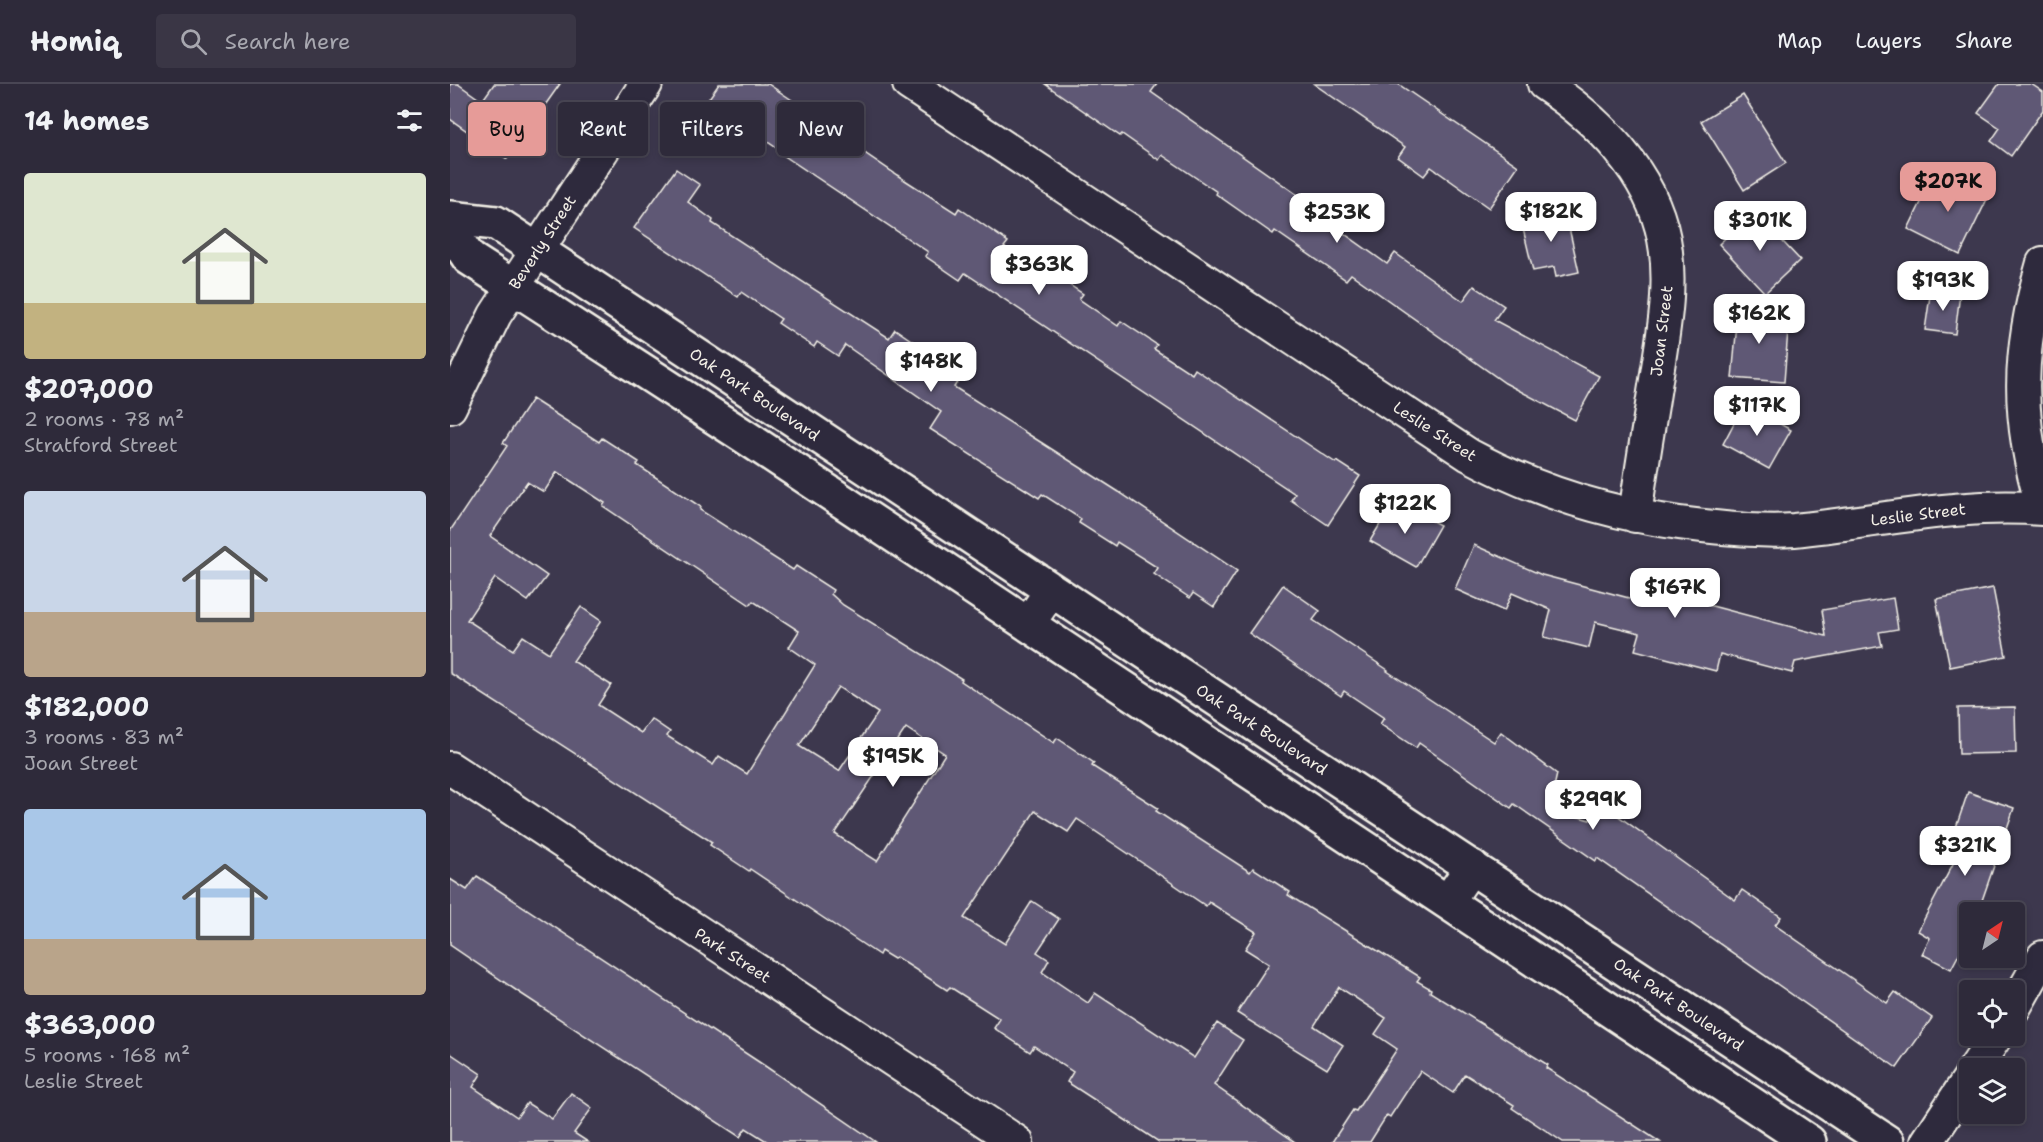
<!DOCTYPE html>
<meta charset="utf-8">
<style>
:root{--surface:#2e2a3a;--page:#3a3645;--text:#f1f3f6;--muted:#a7a7af;--line:#494654;--accent:#e69b98}
body{margin:0;font-family:"Shantell Sans",sans-serif;background:var(--page);color:var(--text);height:100vh;display:flex;flex-direction:column;font-size:22px;white-space:nowrap}
*{box-sizing:border-box;margin:0}
p{font-size:20px;color:var(--muted)}
.icon{flex:none;width:33px;height:33px;fill:none;stroke:currentColor;stroke-width:2;stroke-linecap:round;stroke-linejoin:round}
.map{position:relative;flex:1;overflow:hidden}
.drawer{display:flex;flex-direction:column;background:var(--surface);width:450px}
.drawer>*{flex:none}
.guide{position:absolute;left:18px;top:18px;width:570px;height:54px;display:flex;gap:12px}
.needle{width:39px;rotate:35deg}
.controls{position:absolute;left:1509px;top:818px;display:grid;gap:12px}
.controls a{display:grid;place-items:center;width:66px;height:66px;border-radius:6px;background:var(--surface);box-shadow:0 3px 9px #0003,0 0 0 2px var(--line);font-size:30px}
.price{position:absolute;translate:-50% -51px;padding:0 14px;border-radius:12px;background:#fff;color:#222;font-size:20px;line-height:39px;filter:drop-shadow(0 2px 3px #0008)}
.price::after{content:'';position:absolute;left:50%;top:36px;width:18px;height:14px;margin-left:-9px;background:inherit;clip-path:polygon(0 0,100% 0,50% 100%)}
.price.current{background:var(--accent);color:#111}
ul{padding:0;list-style:none}
li{display:grid;align-content:center;gap:12px;height:318px;padding:0 24px}
li span{display:grid;place-items:center;height:186px;border-radius:6px;color:#555}
li>.icon{margin-inline-start:auto}
span .icon{width:108px;height:108px;fill:#fffc;stroke-width:1}
li b{font-size:26px}
h2{display:flex;justify-content:space-between;align-items:center;height:72px;padding:0 24px;font-size:26px}
.tag{padding:0 21px;border-radius:6px;background:var(--surface);box-shadow:0 3px 9px #0003,0 0 0 2px var(--line);font-size:21px;line-height:54px}
.tag.current{background:var(--accent);color:#111}
header{display:flex;align-items:center;gap:36px;box-sizing:border-box;height:84px;padding:0 30px;background:var(--surface);border-bottom:2px solid var(--line)}
header strong{font-size:28px}
nav{display:flex;gap:33px;margin-inline-start:auto;font-size:21px}
.search{width:420px;height:54px;background:var(--page);display:flex;align-items:center;gap:15px;box-sizing:border-box;padding:0 21px;border-radius:6px;color:var(--muted);font-size:22px}
main{display:flex;flex:1;min-height:0}
.map>svg:first-child{display:block}
.building{fill:#5f5875;stroke:#f4f1e8;stroke-width:1.5;fill-rule:evenodd}
.lines{fill:none;stroke-linecap:round;stroke-linejoin:round}
.street-casing{stroke:#f4f1e8;stroke-width:36}
.secondary-casing{stroke:#f4f1e8;stroke-width:38}
.street{stroke:#2f2a3d;stroke-width:32}
.secondary{stroke:#2f2a3d;stroke-width:33}
.labels{text-anchor:middle;stroke-width:4.5;stroke-linejoin:round;paint-order:stroke}
.street-label{font-size:16px;fill:#f4f1e8;stroke:#2f2a3d}
</style>
<header>
<strong>Homiq</strong>
<div class="search"><svg class="icon" aria-label="search" viewBox="0 0 24 24"><circle cx="10" cy="10" r="6"/><path d="M15 15l6 6"/></svg>Search here</div>
<nav><a>Map</a><a>Layers</a><a>Share</a></nav>
</header>
<main>
<section class="drawer">
<h2>14 homes<svg class="icon" aria-label="filters" viewBox="0 0 24 24"><path d="M4 7h16M4 17h16"/><circle cx="9" cy="7" r="2"/><circle cx="15" cy="17" r="2"/></svg></h2>
<ul>
<li><span style="background:linear-gradient(#dfe7d0 70%,#c2b280 0)"><svg class="icon" aria-label="home" viewBox="0 0 24 24"><path d="M3 11l9-7 9 7M6 9v11h12V9"/></svg></span><div><b>$207,000</b><p>2 rooms · 78 m²</p><p>Stratford Street</p></div></li>
<li><span style="background:linear-gradient(#c9d6e8 65%,#b9a48a 0)"><svg class="icon" aria-label="home" viewBox="0 0 24 24"><path d="M3 11l9-7 9 7M6 9v11h12V9"/></svg></span><div><b>$182,000</b><p>3 rooms · 83 m²</p><p>Joan Street</p></div></li>
<li><span style="background:linear-gradient(#a9c7e8 70%,#b9a48a 0)"><svg class="icon" aria-label="home" viewBox="0 0 24 24"><path d="M3 11l9-7 9 7M6 9v11h12V9"/></svg></span><div><b>$363,000</b><p>5 rooms · 168 m²</p><p>Leslie Street</p></div></li>
</ul>
</section>
<div class="map">
<svg width="1593" height="1058" viewBox="0 0 1593 1058">
<rect width="100%" height="100%" fill="#3d384e"/>
<filter id="ink" filterUnits="userSpaceOnUse"><feTurbulence type="fractalNoise" baseFrequency=".0167" numOctaves="2"/><feDisplacementMap in="SourceGraphic" scale="12" xChannelSelector="R" yChannelSelector="G"/><feConvolveMatrix kernelMatrix="1 2 1 2 8 2 1 2 1" color-interpolation-filters="sRGB"/></filter>
<g filter="url(#ink)">
<!-- building -->
<g class="building">
<polygon points="0,0 8,0 32,17 44,0 110,0 57,75 0,35"/>
<polygon points="269,0 318,0 342,16 340,18 447,91 506,129 509,124 558,158 554,163 594,191 597,186 633,210 629,215 668,242 671,237 707,261 704,265 742,290 745,285 886,379 887,377 910,392 878,441 841,416 845,410 515,189 510,196 475,172 478,168 327,67 328,65 257,17"/>
<polygon points="595,0 707,0 701,8 849,112 847,116 937,180 945,169 1013,217 1024,202 1054,222 1044,236 1149,292 1125,336 1055,299 901,190 896,196 825,147 823,150 766,110 767,108 712,71 709,76 672,50 670,52"/>
<polygon points="864,0 948,0 1068,82 1039,124 981,83 974,92 948,73 955,63"/>
<polygon points="1549,0 1581,0 1593,8 1593,26 1561,72 1541,57 1550,44 1528,29"/>
<polygon points="1293,11 1336,79 1294,106 1251,37"/>
<polygon points="226,85 250,101 238,118 263,136 262,139 439,254 445,245 512,291 504,303 669,408 787,487 764,523 743,509 740,514 704,490 708,484 667,458 665,462 629,439 631,435 592,410 589,414 480,345 491,328 395,261 388,272 367,258 364,263 328,239 331,235 291,208 288,213 184,144"/>
<polygon points="1486,88 1538,113 1510,171 1458,145"/>
<polygon points="1115,126 1129,188 1106,193 1104,183 1083,187 1071,136"/>
<polygon points="1304,127 1350,176 1315,209 1269,160"/>
<polygon points="1481,205 1510,209 1505,250 1475,246"/>
<polygon points="1289,218 1323,221 1321,244 1338,246 1334,298 1282,294"/>
<path d="M82,315L149,358L152,354L189,378L187,381L251,423L250,426L343,486L346,482L383,506L381,510L393,521L512,595L511,597L604,659L607,654L644,679L642,682L708,724L706,727L800,788L803,784L840,808L838,811L970,893L967,897L981,905L980,908L1098,981L1096,984L1210,1058H1113L1062,1024L1064,1021L1015,990L1003,1009L970,987L940,1033L937,1031L920,1058H882L903,1026L906,1027L947,965L925,950L936,934L889,903L864,942L893,961L877,985L787,929L819,880L795,865L806,848L759,818L756,822L627,735L618,748L585,727L514,834L555,860L582,817L609,835L587,868L599,876L592,888L638,919L645,909L744,974L767,939L793,956L764,1001L845,1058H709L680,1039L617,998L623,988L584,962L580,968L544,944L550,935L500,903L497,906L446,873L444,875L431,867L429,871L300,785L299,787L260,761L262,758L0,589V447L57,362L53,359ZM107,388L155,419L153,422L300,521L303,517L349,547L339,563L365,581L297,690L269,672L263,681L217,652L220,648L201,635L191,649L148,621L161,601L123,577L151,537L131,523L99,569L73,552L63,566L17,536L45,494L78,517L97,492L40,452L77,398L94,408ZM388,603L428,629L389,687L349,662ZM456,644L495,670L427,777L385,750Z"/>
<polygon points="1294,320 1341,346 1319,385 1273,360"/>
<polygon points="942,420 964,434 967,429 990,441 966,483 920,457"/>
<polygon points="1024,461 1092,491 1198,519 1201,506 1376,552 1372,526 1443,514 1448,545 1429,548 1432,562 1345,578 1342,589 1270,570 1266,587 1185,566 1190,549 1145,538 1139,564 1094,553 1101,526 1062,509 1054,527 1005,505"/>
<polygon points="833,501 870,527 863,536 938,586 937,587 1044,658 1051,648 1107,690 1099,725 1140,736 1146,716 1285,816 1292,806 1331,833 1325,841 1437,919 1445,908 1482,934 1447,984 1147,774 1146,777 1064,720 1061,724 969,659 966,664 930,640 934,634 894,607 891,612 799,549"/>
<polygon points="1543,504 1556,572 1500,583 1486,515"/>
<polygon points="1565,623 1566,669 1509,670 1508,624"/>
<polygon points="1518,708 1564,724 1528,828 1520,828 1520,849 1501,885 1472,870 1480,854 1468,847 1506,774 1497,770"/>
<polygon points="27,792 315,982 426,1058 318,1058 296,1044 290,1053 70,909 0,861 0,795 17,806"/>
<polygon points="0,969 31,990 23,1003 67,1033 77,1019 102,1035 121,1009 142,1024 124,1049 138,1058 0,1058"/>
</g>
<g class="lines">
<defs>
<g id="street">
<path d="M459,0L1019,371C1093,411 1170,433 1253,442C1283,445 1314,448 1344,446C1428,438 1508,418 1593,425"/>
<path d="M1094,0C1148,36 1201,88 1214,155C1223,202 1213,250 1206,296C1199,341 1191,386 1185,432"/>
<path d="M1593,179C1567,268 1566,335 1593,424"/>
<polyline points="0,323 45,231 196,0"/>
<polyline points="578,540 601,507"/>
<polyline points="0,684 567,1058"/>
<polyline points="998,817 1022,782"/>
<polyline points="1564,924 1593,873"/>
<polyline points="1525,984 1547,951"/>
<polyline points="1477,1058 1520,993"/>
</g>
<g id="secondary">
<polyline points="0,134 46,139 87,166 1437,1058"/>
<polyline points="0,146 19,174 297,354 1359,1058"/>
</g>
</defs>
<!-- street casing -->
<use href="#street" class="street-casing"/>
<!-- secondary casing -->
<use href="#secondary" class="secondary-casing"/>
<!-- street -->
<use href="#street" class="street"/>
<!-- secondary -->
<use href="#secondary" class="secondary"/>
</g>
</g>
<g class="labels">
<!-- street labels -->
<g class="street-label">
<text transform="translate(92 158) rotate(-57)" y="6">Beverly Street</text>
<text transform="translate(1211 247) rotate(-83)" y="6">Joan Street</text>
<text transform="translate(305 310) rotate(34)" y="6">Oak Park Boulevard</text>
<text transform="translate(985 347) rotate(33)" y="6">Leslie Street</text>
<text transform="translate(1468 430) rotate(-7)" y="6">Leslie Street</text>
<text transform="translate(812 645) rotate(33)" y="6">Oak Park Boulevard</text>
<text transform="translate(283 871) rotate(33)" y="6">Park Street</text>
<text transform="translate(1229 920) rotate(34)" y="6">Oak Park Boulevard</text>
</g>
</g>
</svg>
<div class="controls">
<a><svg class="needle" viewBox="-14 -14 28 28"><path d="M0-13l5 13h-10z" fill="#e53935"/><path d="M0 13l5-13h-10z" fill="#a7a7af"/></svg></a>
<a><svg class="icon" aria-label="locate" viewBox="0 0 24 24"><circle cx="12" cy="12" r="6"/><path d="M12 2v4M12 18v4M2 12h4M18 12h4"/></svg></a>
<a><svg class="icon" aria-label="layers" viewBox="0 0 24 24"><path d="M12 4l9 5-9 5-9-5zM3 14l9 5 9-5"/></svg></a>
</div>
<b class="price current" style="left:1498px;top:129px">$207K</b>
<b class="price" style="left:1101px;top:159px">$182K</b>
<b class="price" style="left:887px;top:160px">$253K</b>
<b class="price" style="left:1310px;top:168px">$301K</b>
<b class="price" style="left:589px;top:212px">$363K</b>
<b class="price" style="left:1493px;top:228px">$193K</b>
<b class="price" style="left:1309px;top:261px">$162K</b>
<b class="price" style="left:481px;top:309px">$148K</b>
<b class="price" style="left:1307px;top:353px">$117K</b>
<b class="price" style="left:955px;top:451px">$122K</b>
<b class="price" style="left:1225px;top:535px">$167K</b>
<b class="price" style="left:443px;top:704px">$195K</b>
<b class="price" style="left:1143px;top:747px">$299K</b>
<b class="price" style="left:1515px;top:793px">$321K</b>
<div class="guide">
<a class="tag current">Buy</a>
<a class="tag">Rent</a>
<a class="tag">Filters</a>
<a class="tag">New</a>
</div>
</div>
</main>
